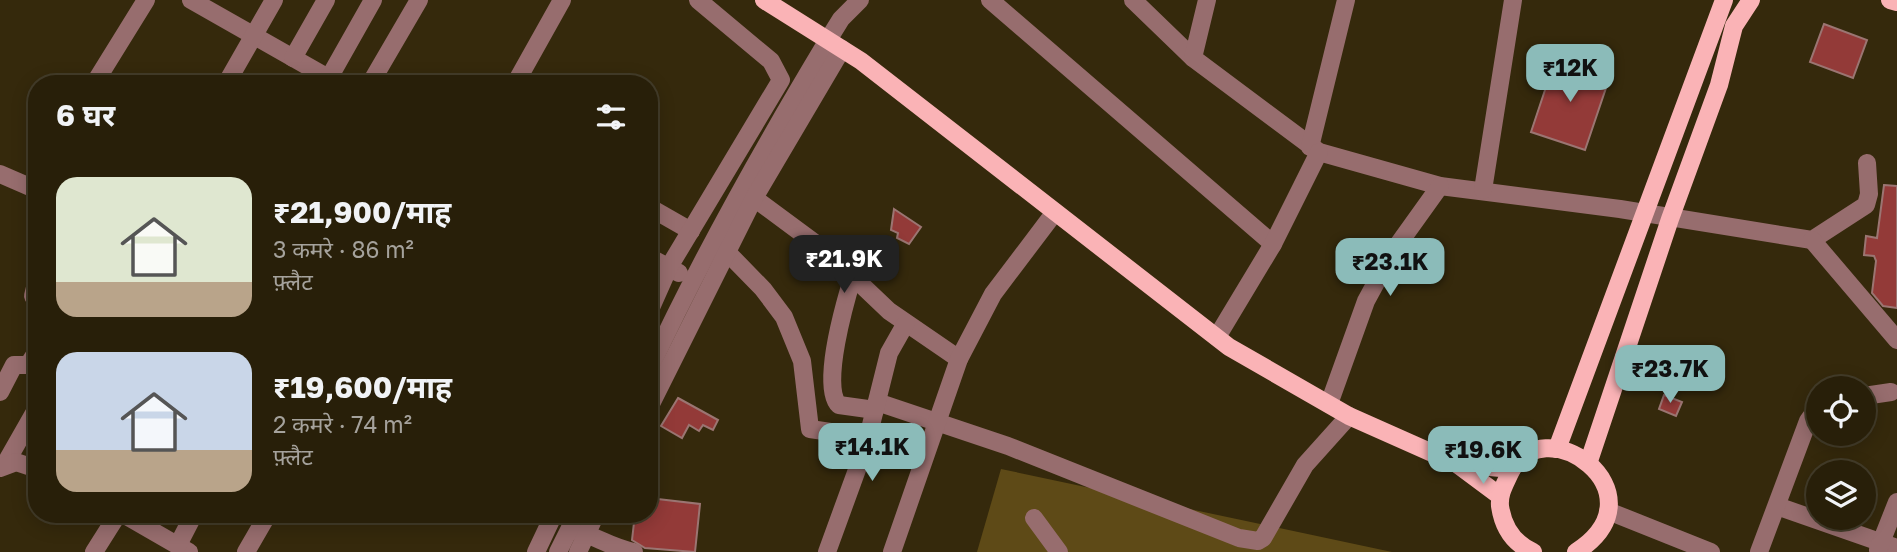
<!DOCTYPE html>
<html lang="hi">
<meta charset="utf-8">
<style>
:root{--surface:#281f09;--page:#302712;--text:#f1f3f6;--muted:#a5a29c;--line:#443d2a;--accent:#8bbbb9}
body{margin:0;font-family:"Golos Text","Noto Sans Devanagari",sans-serif;background:var(--page);color:var(--text);height:100vh;display:flex;flex-direction:column;font-size:26px;white-space:nowrap}
*{box-sizing:border-box;margin:0}
p{font-size:23px;color:var(--muted)}
.icon{flex:none;width:38px;height:38px;fill:none;stroke:currentColor;stroke-width:2;stroke-linecap:round;stroke-linejoin:round}
.map{position:relative;flex:1;overflow:hidden}
.panel{position:absolute;left:28px;top:75px;width:630px;height:448px;display:flex;flex-direction:column;background:var(--surface);border-radius:28px;box-shadow:0 4px 18px #0003,0 0 0 2px var(--line)}
.panel>*{flex:none}
.fabs{position:absolute;left:1806px;top:376px;display:grid;gap:14px}
.fabs a{display:grid;place-items:center;width:70px;height:70px;border-radius:50%;background:var(--surface);box-shadow:0 4px 18px #0003,0 0 0 2px var(--line);font-size:35px}
.price{position:absolute;translate:-50% -60px;padding:0 16px;border-radius:14px;background:var(--accent);color:#111;font-size:23px;line-height:46px;filter:drop-shadow(0 2px 4px #0008)}
.price::after{content:'';position:absolute;left:50%;top:42px;width:21px;height:16px;margin-left:-10px;background:inherit;clip-path:polygon(0 0,100% 0,50% 100%)}
.price.active{background:#222;color:#fff}
ul{padding:0;list-style:none}
li{display:flex;align-items:center;gap:21px;height:175px;padding:0 28px}
li span{display:grid;place-items:center;flex:none;width:196px;height:140px;border-radius:21px;color:#555}
li>.icon{margin-inline-start:auto}
span .icon{width:84px;height:84px;fill:#fffc;stroke-width:1}
li b{font-size:30px}
h2{display:flex;justify-content:space-between;align-items:center;height:84px;padding:0 28px;font-size:30px}
.map>svg:first-child{display:block}
.green{fill:#5e4a17}
.building{fill:#933a38;stroke:#9b7572;stroke-width:2}
.lines{fill:none;stroke-linecap:round;stroke-linejoin:round}
.minor{stroke:#976d6e;stroke-width:18}
.major{stroke:#fab3b6;stroke-width:18}
</style>
<div class="map">
<svg width="1897" height="552" viewBox="0 0 1897 552">
<rect width="100%" height="100%" fill="#35290c"/>
<!-- green -->
<polygon class="green" points="1001,469 1392,552 977,552"/>
<!-- building -->
<g class="building">
<polygon points="1824,24 1867,40 1853,78 1810,62"/>
<polygon points="1556,57 1610,76 1585,150 1531,132"/>
<polygon points="1884,185 1897,186 1897,308 1883,306 1872,293 1876,261 1874,256 1864,255 1866,236 1877,238"/>
<polygon points="894,209 921,227 909,244 897,238 898,233 891,230"/>
<polygon points="1664,395 1682,402 1676,416 1659,409"/>
<polygon points="678,398 718,420 713,430 703,425 699,431 689,425 682,438 661,426"/>
<polygon points="649,498 700,504 695,552 645,548 632,540 635,514 649,514"/>
</g>
<g class="lines">
<!-- minor -->
<g class="minor">
<polyline points="191,0 339,84"/>
<polyline points="990,0 1273,244"/>
<polyline points="1133,0 1193,58 1319,152 1440,186 1620,209 1812,240 1866,205 1869,194 1867,163"/>
<polyline points="293,58 326,0"/>
<polyline points="1193,58 1207,0"/>
<polyline points="329,78 373,0"/>
<polyline points="94,84 146,0"/>
<polyline points="226,84 274,0"/>
<polyline points="370,84 419,0"/>
<polyline points="515,84 562,0"/>
<polyline points="1310,147 1346,0"/>
<polyline points="0,174 37,190"/>
<polyline points="1483,190 1513,0"/>
<polyline points="754,198 827,252 889,311 959,359"/>
<polyline points="649,207 691,231"/>
<polyline points="1812,240 1897,340"/>
<polyline points="721,246 763,289 784,317 802,361 810,429 851,435 866,445"/>
<polyline points="649,257 679,273"/>
<path d="M853,276C846,299 820,388 839,405L875,410"/>
<polyline points="37,279 33,296 37,303"/>
<polyline points="649,312 669,267 781,80 771,61 698,0"/>
<polyline points="1217,337 1273,244 1319,152"/>
<path d="M649,370C702,256 763,148 828,40L841,19L860,0"/>
<polyline points="0,392 14,365 28,365 37,351"/>
<polyline points="1864,396 1891,392"/>
<polyline points="877,402 1008,446 1239,538 1258,541 1263,538 1305,465 1349,416"/>
<polyline points="1329,404 1366,301 1392,253 1440,186"/>
<polyline points="649,408 754,198 842,49"/>
<polyline points="4,466 37,408"/>
<polyline points="0,468 16,462 37,469"/>
<polyline points="1777,506 1897,548"/>
<polyline points="1608,511 1711,552"/>
<polyline points="123,514 189,552"/>
<polyline points="1034,518 1059,552"/>
<path d="M570,529C593,534 611,548 634,552"/>
<polyline points="178,545 194,514"/>
<polyline points="1878,550 1897,502"/>
<polyline points="94,552 118,514"/>
<polyline points="246,552 268,514"/>
<polyline points="536,552 554,514"/>
<polyline points="558,552 577,514"/>
<polyline points="578,552 596,514"/>
<polyline points="827,552 866,445 889,353 906,323"/>
<polyline points="892,552 959,359 993,294 1055,212"/>
<polyline points="1759,552 1808,421 1818,407"/>
</g>
<!-- major -->
<g class="major">
<polyline points="764,0 861,61 1229,347 1349,416 1457,464 1500,496"/>
<polyline points="1890,0 1897,2"/>
<polyline points="1557,449 1724,0"/>
<polyline points="1589,461 1670,219 1719,85 1734,26 1751,0"/>
<polyline points="1457,464 1512,469"/>
<path d="M1533,552C1513,543 1503,527 1500,506C1499,494 1504,486 1509,475C1541,403 1668,493 1576,552"/>
</g>
</g>
</svg>
<div class="fabs">
<a><svg class="icon" aria-label="locate" viewBox="0 0 24 24"><circle cx="12" cy="12" r="6"/><path d="M12 2v4M12 18v4M2 12h4M18 12h4"/></svg></a>
<a><svg class="icon" aria-label="layers" viewBox="0 0 24 24"><path d="M12 4l9 5-9 5-9-5zM3 14l9 5 9-5"/></svg></a>
</div>
<b class="price" style="left:1570px;top:104px">₹12K</b>
<b class="price active" style="left:844px;top:295px">₹21.9K</b>
<b class="price" style="left:1390px;top:298px">₹23.1K</b>
<b class="price" style="left:1670px;top:405px">₹23.7K</b>
<b class="price" style="left:872px;top:483px">₹14.1K</b>
<b class="price" style="left:1483px;top:486px">₹19.6K</b>
<section class="panel">
<h2>6 घर<svg class="icon" aria-label="filters" viewBox="0 0 24 24"><path d="M4 7h16M4 17h16"/><circle cx="9" cy="7" r="2"/><circle cx="15" cy="17" r="2"/></svg></h2>
<ul>
<li><span style="background:linear-gradient(#dfe7d0 75%,#b9a48a 0)"><svg class="icon" aria-label="home" viewBox="0 0 24 24"><path d="M3 11l9-7 9 7M6 9v11h12V9"/></svg></span><div><b>₹21,900/माह</b><p>3 कमरे · 86 m²</p><p>फ़्लैट</p></div></li>
<li><span style="background:linear-gradient(#c9d6e8 70%,#b9a48a 0)"><svg class="icon" aria-label="home" viewBox="0 0 24 24"><path d="M3 11l9-7 9 7M6 9v11h12V9"/></svg></span><div><b>₹19,600/माह</b><p>2 कमरे · 74 m²</p><p>फ़्लैट</p></div></li>
</ul>
</section>
</div>
